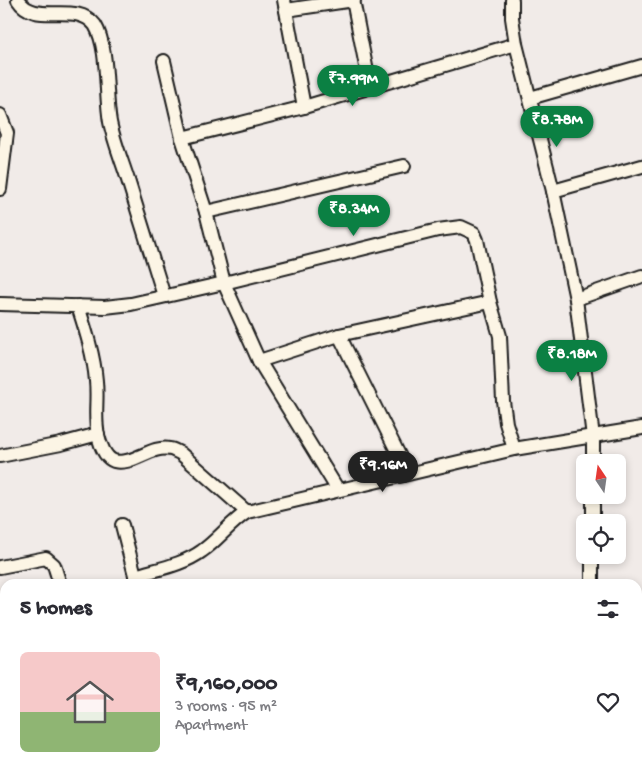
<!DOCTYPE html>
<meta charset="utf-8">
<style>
:root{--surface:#fff;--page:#f2f2f3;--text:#2b2b33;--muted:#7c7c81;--accent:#0b8043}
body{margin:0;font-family:"Gochi Hand",sans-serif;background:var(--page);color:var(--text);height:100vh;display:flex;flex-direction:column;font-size:19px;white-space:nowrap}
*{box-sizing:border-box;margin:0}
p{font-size:16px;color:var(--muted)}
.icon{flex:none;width:28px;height:28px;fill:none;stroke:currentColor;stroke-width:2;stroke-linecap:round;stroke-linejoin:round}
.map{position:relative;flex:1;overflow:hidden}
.details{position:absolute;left:0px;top:579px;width:642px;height:196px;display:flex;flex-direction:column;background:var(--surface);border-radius:15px 15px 0 0;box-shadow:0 2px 8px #0003}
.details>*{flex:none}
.needle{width:32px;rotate:347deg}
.controls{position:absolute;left:576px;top:454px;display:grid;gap:10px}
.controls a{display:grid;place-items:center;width:50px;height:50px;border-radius:8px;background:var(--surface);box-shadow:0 2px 8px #0003;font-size:25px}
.price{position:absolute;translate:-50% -42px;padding:0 11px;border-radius:18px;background:var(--accent);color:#fff;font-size:16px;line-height:32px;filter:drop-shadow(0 1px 2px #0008)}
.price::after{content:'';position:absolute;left:50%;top:30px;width:15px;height:11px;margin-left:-8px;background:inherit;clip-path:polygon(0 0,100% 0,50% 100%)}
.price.selected{background:#222;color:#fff}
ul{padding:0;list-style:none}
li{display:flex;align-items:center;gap:15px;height:125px;padding:0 20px}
li span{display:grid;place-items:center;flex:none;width:140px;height:100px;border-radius:8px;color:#555}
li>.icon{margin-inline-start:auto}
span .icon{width:60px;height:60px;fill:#fffc;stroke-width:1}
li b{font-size:21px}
h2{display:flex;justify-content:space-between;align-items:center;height:60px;padding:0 20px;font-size:21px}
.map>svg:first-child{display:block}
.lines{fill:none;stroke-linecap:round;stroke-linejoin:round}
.minor-casing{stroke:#1c1c1c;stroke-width:16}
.minor{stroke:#fcf5e5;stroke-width:12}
</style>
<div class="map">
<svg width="642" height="774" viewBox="0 0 642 774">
<rect width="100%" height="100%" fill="#f1ebe8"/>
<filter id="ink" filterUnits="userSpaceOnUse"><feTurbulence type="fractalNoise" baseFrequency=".02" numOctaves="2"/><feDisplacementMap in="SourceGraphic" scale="10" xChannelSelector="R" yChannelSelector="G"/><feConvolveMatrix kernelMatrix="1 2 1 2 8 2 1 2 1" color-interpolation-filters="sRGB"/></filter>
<g filter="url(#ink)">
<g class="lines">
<defs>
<g id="minor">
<path d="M18,0C35,27 75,0 95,25C109,48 105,95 110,122C114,142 122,161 128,180C140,219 152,258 164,296"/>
<polyline points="284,0 304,107"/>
<polyline points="353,0 370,87"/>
<polyline points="512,0 512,18 516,44 553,191 576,299 593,437 593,462"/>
<polyline points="286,10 354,0"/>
<polyline points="164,61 182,138 206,212 224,283 259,361 338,490"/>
<polyline points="530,98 642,66"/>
<polyline points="0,115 7,133 0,189"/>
<polyline points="182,138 304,107 516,44"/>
<polyline points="553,191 642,166"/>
<polyline points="206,212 404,166"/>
<polyline points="576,299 642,276"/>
<polyline points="0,304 105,307 131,304 224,283 438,230 461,227 474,233 477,240 490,302 500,336 503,401 506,423 514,449"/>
<path d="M78,306C86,331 94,356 96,381C98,399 94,418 98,435C100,444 105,458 114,461C133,466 151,445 170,449C173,449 177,452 180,453L247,512"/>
<polyline points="339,335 408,473"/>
<polyline points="259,361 339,335 490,302"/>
<polyline points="0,456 61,444 98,434"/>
<polyline points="593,522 593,495"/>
<polyline points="122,525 137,583"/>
<polyline points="0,567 46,558 54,565 60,584"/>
<path d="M135,576C157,569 183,565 202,551C218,540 230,523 247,512L514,449L642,428"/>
<polyline points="592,584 592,555"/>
<polyline points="638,712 642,712"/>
<polyline points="24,774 37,770"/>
<polyline points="591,774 591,770"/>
</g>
</defs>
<!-- minor casing -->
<use href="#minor" class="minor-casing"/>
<!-- minor -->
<use href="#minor" class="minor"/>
</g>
</g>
</svg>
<div class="controls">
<a><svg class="needle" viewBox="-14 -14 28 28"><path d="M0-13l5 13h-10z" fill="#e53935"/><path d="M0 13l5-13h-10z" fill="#7c7c81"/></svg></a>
<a><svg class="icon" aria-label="locate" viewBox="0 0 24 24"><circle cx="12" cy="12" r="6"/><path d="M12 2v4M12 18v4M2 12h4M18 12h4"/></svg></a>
</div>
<b class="price" style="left:353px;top:107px">₹7.99M</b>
<b class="price" style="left:557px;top:148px">₹8.78M</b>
<b class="price" style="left:354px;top:237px">₹8.34M</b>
<b class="price" style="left:572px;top:382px">₹8.18M</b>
<b class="price selected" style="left:383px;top:493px">₹9.16M</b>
<section class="details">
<h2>5 homes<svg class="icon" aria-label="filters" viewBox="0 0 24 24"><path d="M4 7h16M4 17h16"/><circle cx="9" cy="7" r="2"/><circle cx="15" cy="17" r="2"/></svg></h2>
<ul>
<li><span style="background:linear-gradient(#f6c9c9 60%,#8fb573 0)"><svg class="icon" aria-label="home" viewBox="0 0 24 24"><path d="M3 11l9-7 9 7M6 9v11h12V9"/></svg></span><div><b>₹9,160,000</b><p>3 rooms · 95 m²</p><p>Apartment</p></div><svg class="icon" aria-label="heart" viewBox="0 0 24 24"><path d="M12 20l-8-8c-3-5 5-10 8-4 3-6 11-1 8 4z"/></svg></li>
</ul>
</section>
</div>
